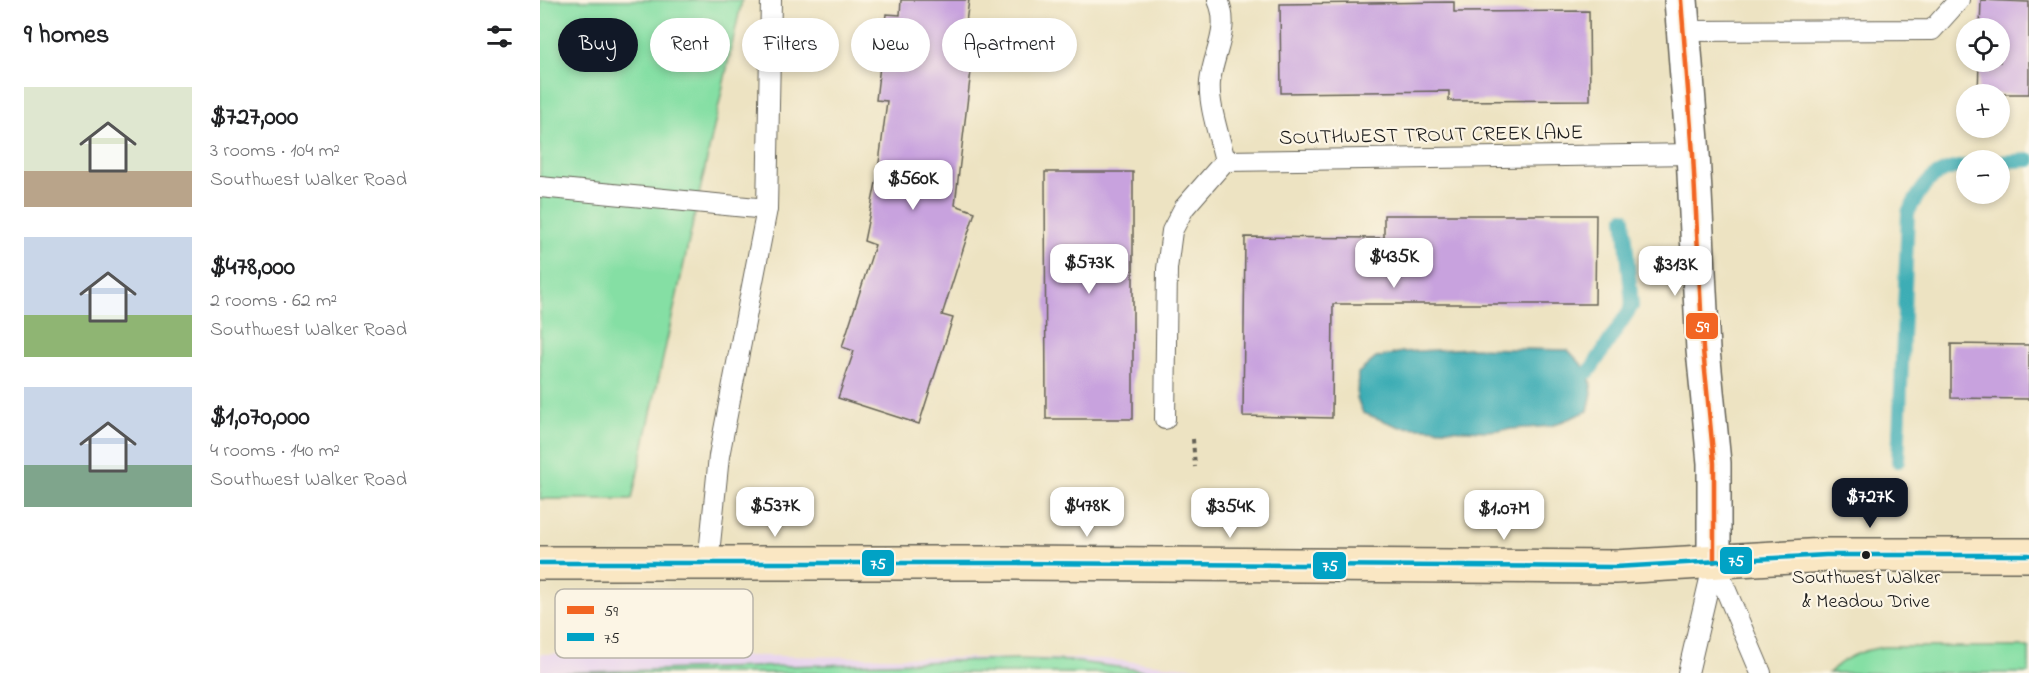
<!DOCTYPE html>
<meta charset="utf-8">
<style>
:root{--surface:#fff;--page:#f6f6f6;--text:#202124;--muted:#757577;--accent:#111827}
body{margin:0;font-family:"Indie Flower",sans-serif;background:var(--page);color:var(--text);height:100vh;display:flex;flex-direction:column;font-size:22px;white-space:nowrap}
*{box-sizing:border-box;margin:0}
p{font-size:20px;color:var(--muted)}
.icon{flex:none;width:33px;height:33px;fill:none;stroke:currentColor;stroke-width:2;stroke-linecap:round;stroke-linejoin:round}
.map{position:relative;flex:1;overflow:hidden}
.side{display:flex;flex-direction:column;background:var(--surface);width:540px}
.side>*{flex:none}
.guide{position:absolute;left:18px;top:18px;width:570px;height:54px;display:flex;gap:12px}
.fabs{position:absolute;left:1416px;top:18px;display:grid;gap:12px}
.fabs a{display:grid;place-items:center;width:54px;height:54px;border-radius:50%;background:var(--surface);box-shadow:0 3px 9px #0003;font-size:30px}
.price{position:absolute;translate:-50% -51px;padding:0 14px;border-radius:12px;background:#fff;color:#222;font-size:20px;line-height:39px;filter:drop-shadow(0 2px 3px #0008)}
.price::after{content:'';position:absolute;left:50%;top:36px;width:18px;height:14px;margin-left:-9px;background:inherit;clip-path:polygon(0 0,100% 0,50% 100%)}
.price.on{background:var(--accent);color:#fff}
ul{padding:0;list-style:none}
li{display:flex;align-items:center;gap:18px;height:150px;padding:0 24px}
li span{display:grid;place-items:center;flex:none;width:168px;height:120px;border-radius:0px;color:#555}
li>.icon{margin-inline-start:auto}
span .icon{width:72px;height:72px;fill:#fffc;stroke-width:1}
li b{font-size:26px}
h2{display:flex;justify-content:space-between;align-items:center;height:72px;padding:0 24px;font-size:26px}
.chip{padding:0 21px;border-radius:27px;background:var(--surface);box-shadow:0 3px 9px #0003;font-size:21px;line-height:54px}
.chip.on{background:var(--accent);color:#fff}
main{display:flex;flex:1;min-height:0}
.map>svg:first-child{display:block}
.built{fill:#e7d2ef}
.green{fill:#85dfa4;stroke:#507e60;stroke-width:1.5}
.water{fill:#3cadb5;stroke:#2c6468;stroke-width:1.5}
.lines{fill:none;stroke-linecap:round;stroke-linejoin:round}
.stream{stroke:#3cadb5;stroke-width:14}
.building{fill:#c8a2de}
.lane-casing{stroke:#656256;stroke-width:22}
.street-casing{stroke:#656256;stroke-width:36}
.secondary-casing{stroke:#656256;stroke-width:36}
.path{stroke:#656256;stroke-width:4;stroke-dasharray:4.5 4.5;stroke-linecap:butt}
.lane{stroke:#fff;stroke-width:20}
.street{stroke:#fff;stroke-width:33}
.secondary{stroke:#fae7c3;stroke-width:33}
.bus-1-casing{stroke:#fcf5e5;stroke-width:9}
.bus-2-casing{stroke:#fcf5e5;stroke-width:9}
.bus-1{stroke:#f26522;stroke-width:4.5}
.bus-2{stroke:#01a2c5;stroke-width:4.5}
.bus-dot{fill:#1c1c1c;stroke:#fcf5e5;stroke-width:2}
.labels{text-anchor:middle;stroke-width:4.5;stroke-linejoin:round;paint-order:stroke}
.bus-label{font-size:20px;fill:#1c1c1c;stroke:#fcf5e5}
.street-label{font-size:21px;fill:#1c1c1c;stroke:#fcf5e5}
.key{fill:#fcf5e5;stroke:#b9b4a9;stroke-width:1.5}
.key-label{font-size:16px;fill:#1c1c1c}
.line-badge{stroke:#fcf5e5;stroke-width:2}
.badge-label{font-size:16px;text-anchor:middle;font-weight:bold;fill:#fff}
</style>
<main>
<section class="side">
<h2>9 homes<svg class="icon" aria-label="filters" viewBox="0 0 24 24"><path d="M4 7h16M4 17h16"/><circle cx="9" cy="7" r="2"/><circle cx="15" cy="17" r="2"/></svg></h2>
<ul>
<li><span style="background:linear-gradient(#dfe7d0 70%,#b9a48a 0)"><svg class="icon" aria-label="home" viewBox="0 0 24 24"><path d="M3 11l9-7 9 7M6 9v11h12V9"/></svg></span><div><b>$727,000</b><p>3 rooms · 104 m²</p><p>Southwest Walker Road</p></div></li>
<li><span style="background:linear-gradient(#c9d6e8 65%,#8fb573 0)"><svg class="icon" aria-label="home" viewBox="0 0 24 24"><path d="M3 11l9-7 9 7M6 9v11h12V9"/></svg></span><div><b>$478,000</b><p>2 rooms · 62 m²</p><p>Southwest Walker Road</p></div></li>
<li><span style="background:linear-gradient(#c9d6e8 65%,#7fa58c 0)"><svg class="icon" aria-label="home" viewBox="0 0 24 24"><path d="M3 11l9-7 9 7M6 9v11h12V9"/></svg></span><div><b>$1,070,000</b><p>4 rooms · 140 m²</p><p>Southwest Walker Road</p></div></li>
</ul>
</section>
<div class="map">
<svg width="1489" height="673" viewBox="0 0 1489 673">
<rect width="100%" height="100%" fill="#fcf5e5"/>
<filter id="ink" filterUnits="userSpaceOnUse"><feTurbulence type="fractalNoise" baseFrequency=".0167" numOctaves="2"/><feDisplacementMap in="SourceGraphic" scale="12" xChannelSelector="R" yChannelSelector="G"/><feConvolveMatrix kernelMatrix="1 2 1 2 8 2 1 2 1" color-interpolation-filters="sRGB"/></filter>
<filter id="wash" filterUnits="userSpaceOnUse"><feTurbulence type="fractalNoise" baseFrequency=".008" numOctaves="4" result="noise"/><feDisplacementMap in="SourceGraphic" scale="24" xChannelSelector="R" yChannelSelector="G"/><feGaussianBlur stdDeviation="1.35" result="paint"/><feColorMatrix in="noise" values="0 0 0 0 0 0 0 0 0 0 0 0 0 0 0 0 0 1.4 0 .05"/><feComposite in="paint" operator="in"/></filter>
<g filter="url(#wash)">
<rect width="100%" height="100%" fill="#ede3c2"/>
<!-- built -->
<polygon class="built" points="0,654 563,659 710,673 0,673"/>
<!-- green -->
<g class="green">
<polygon points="0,0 202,0 92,499 0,499"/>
<path d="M1344,647H1489V673H1289C1304,657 1322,650 1344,647Z"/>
<polygon points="479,659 530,661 624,673 14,673"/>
</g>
<!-- water -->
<polygon class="water" points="930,348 1028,350 1049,372 1052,393 1048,411 1011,426 946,431 860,427 823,413 817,398 818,373 836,358 862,352"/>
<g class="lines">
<!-- stream -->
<g class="stream">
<polyline points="1460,162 1489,160"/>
<polyline points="1049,372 1092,306 1084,218"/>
<path d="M1358,461L1368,213C1383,184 1393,169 1426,166"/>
</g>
</g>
<g id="blocks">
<!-- building -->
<g class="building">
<polygon points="361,0 429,0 422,52 433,54 415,205 435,212 402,315 413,318 379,424 298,398 314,351 302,347 335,245 324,241 337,178 347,101 336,100 346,14 360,15"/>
<polygon points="1441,0 1489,2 1489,94 1438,94 1439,62 1460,62 1460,28 1440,28"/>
<polygon points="914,2 914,12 1049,11 1050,100 909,101 909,91 741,93 740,4"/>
<polygon points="505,172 593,172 593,419 506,419"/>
<polygon points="844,215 1056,215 1055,304 793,304 792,418 703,416 705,237 844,238"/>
<polygon points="1411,344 1489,345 1489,399 1411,398"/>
</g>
</g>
</g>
<g filter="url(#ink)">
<use href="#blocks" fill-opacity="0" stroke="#656256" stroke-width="1.5"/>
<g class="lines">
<defs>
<g id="lane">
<path d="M678,0C691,29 673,53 670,82C668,105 680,138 685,161L1153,154"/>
<polyline points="1143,31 1392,30 1419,0"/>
<polyline points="0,187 227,209"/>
<polyline points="625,419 627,269 632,231 644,208 685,161"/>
<polyline points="1174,562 1221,673"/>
<polyline points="168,564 179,456 227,209 231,0"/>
<polyline points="1148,673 1174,562"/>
</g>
<polyline id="street" points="1141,0 1153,154 1163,350 1174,463 1174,562"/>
<polyline id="secondary" points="0,563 470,563 1075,567 1286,555 1489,555"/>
</defs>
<!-- lane casing -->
<use href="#lane" class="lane-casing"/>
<!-- street casing -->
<use href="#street" class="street-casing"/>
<!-- secondary casing -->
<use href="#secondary" class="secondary-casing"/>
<!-- path -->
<polyline class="path" points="653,439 655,467"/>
<!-- lane -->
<use href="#lane" class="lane"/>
<!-- street -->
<use href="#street" class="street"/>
<!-- secondary -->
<use href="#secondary" class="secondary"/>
<defs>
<polyline id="bus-1" points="1141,0 1153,154 1163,350 1174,463 1174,562"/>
<polyline id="bus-2" points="0,563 470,563 1075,567 1286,555 1489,555"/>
</defs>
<!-- bus-1 casing -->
<use href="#bus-1" class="bus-1-casing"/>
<!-- bus-2 casing -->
<use href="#bus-2" class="bus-2-casing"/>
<!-- bus-1 -->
<use href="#bus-1" class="bus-1"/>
<!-- bus-2 -->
<use href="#bus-2" class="bus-2"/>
</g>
</g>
<!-- markers -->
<circle class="bus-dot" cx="1326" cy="555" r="5"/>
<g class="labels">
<!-- bus labels -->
<g class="bus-label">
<text x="1326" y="583">Southwest Walker<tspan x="1326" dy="24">&amp; Meadow Drive</tspan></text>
</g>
<!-- street labels -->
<g class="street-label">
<text transform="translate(891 134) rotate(-1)" y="7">SOUTHWEST TROUT CREEK LANE</text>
</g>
</g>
<!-- legend -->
<rect x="15" y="589" width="198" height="69" rx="9" class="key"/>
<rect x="27" y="606" width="27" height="8" fill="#f26522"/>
<rect x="27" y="633" width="27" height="8" fill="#01a2c5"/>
<g class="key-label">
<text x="64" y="616">59</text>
<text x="64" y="643">75</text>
</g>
<g class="line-badge">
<rect x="1145" y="312" width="34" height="28" rx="6" fill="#f26522"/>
<rect x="1179" y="546" width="34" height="29" rx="6" fill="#01a2c5"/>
<rect x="321" y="549" width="34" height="28" rx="6" fill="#01a2c5"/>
<rect x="772" y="551" width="35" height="29" rx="6" fill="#01a2c5"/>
</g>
<g class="badge-label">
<text x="1162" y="332">59</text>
<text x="1196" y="566">75</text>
<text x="338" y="569">75</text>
<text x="790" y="571">75</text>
</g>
</svg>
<div class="fabs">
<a><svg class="icon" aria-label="locate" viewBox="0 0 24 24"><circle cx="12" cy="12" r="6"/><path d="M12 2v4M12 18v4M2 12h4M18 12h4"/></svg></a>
<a>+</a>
<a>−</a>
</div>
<b class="price" style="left:373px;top:211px">$560K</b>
<b class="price" style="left:854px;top:289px">$435K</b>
<b class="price" style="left:549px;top:295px">$573K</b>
<b class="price" style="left:1135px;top:297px">$313K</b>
<b class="price on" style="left:1330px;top:529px">$727K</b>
<b class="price" style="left:235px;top:538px">$537K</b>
<b class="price" style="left:547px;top:538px">$478K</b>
<b class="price" style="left:690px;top:539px">$354K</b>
<b class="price" style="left:964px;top:541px">$1.07M</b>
<div class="guide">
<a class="chip on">Buy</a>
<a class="chip">Rent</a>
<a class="chip">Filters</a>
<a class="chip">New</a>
<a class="chip">Apartment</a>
</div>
</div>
</main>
